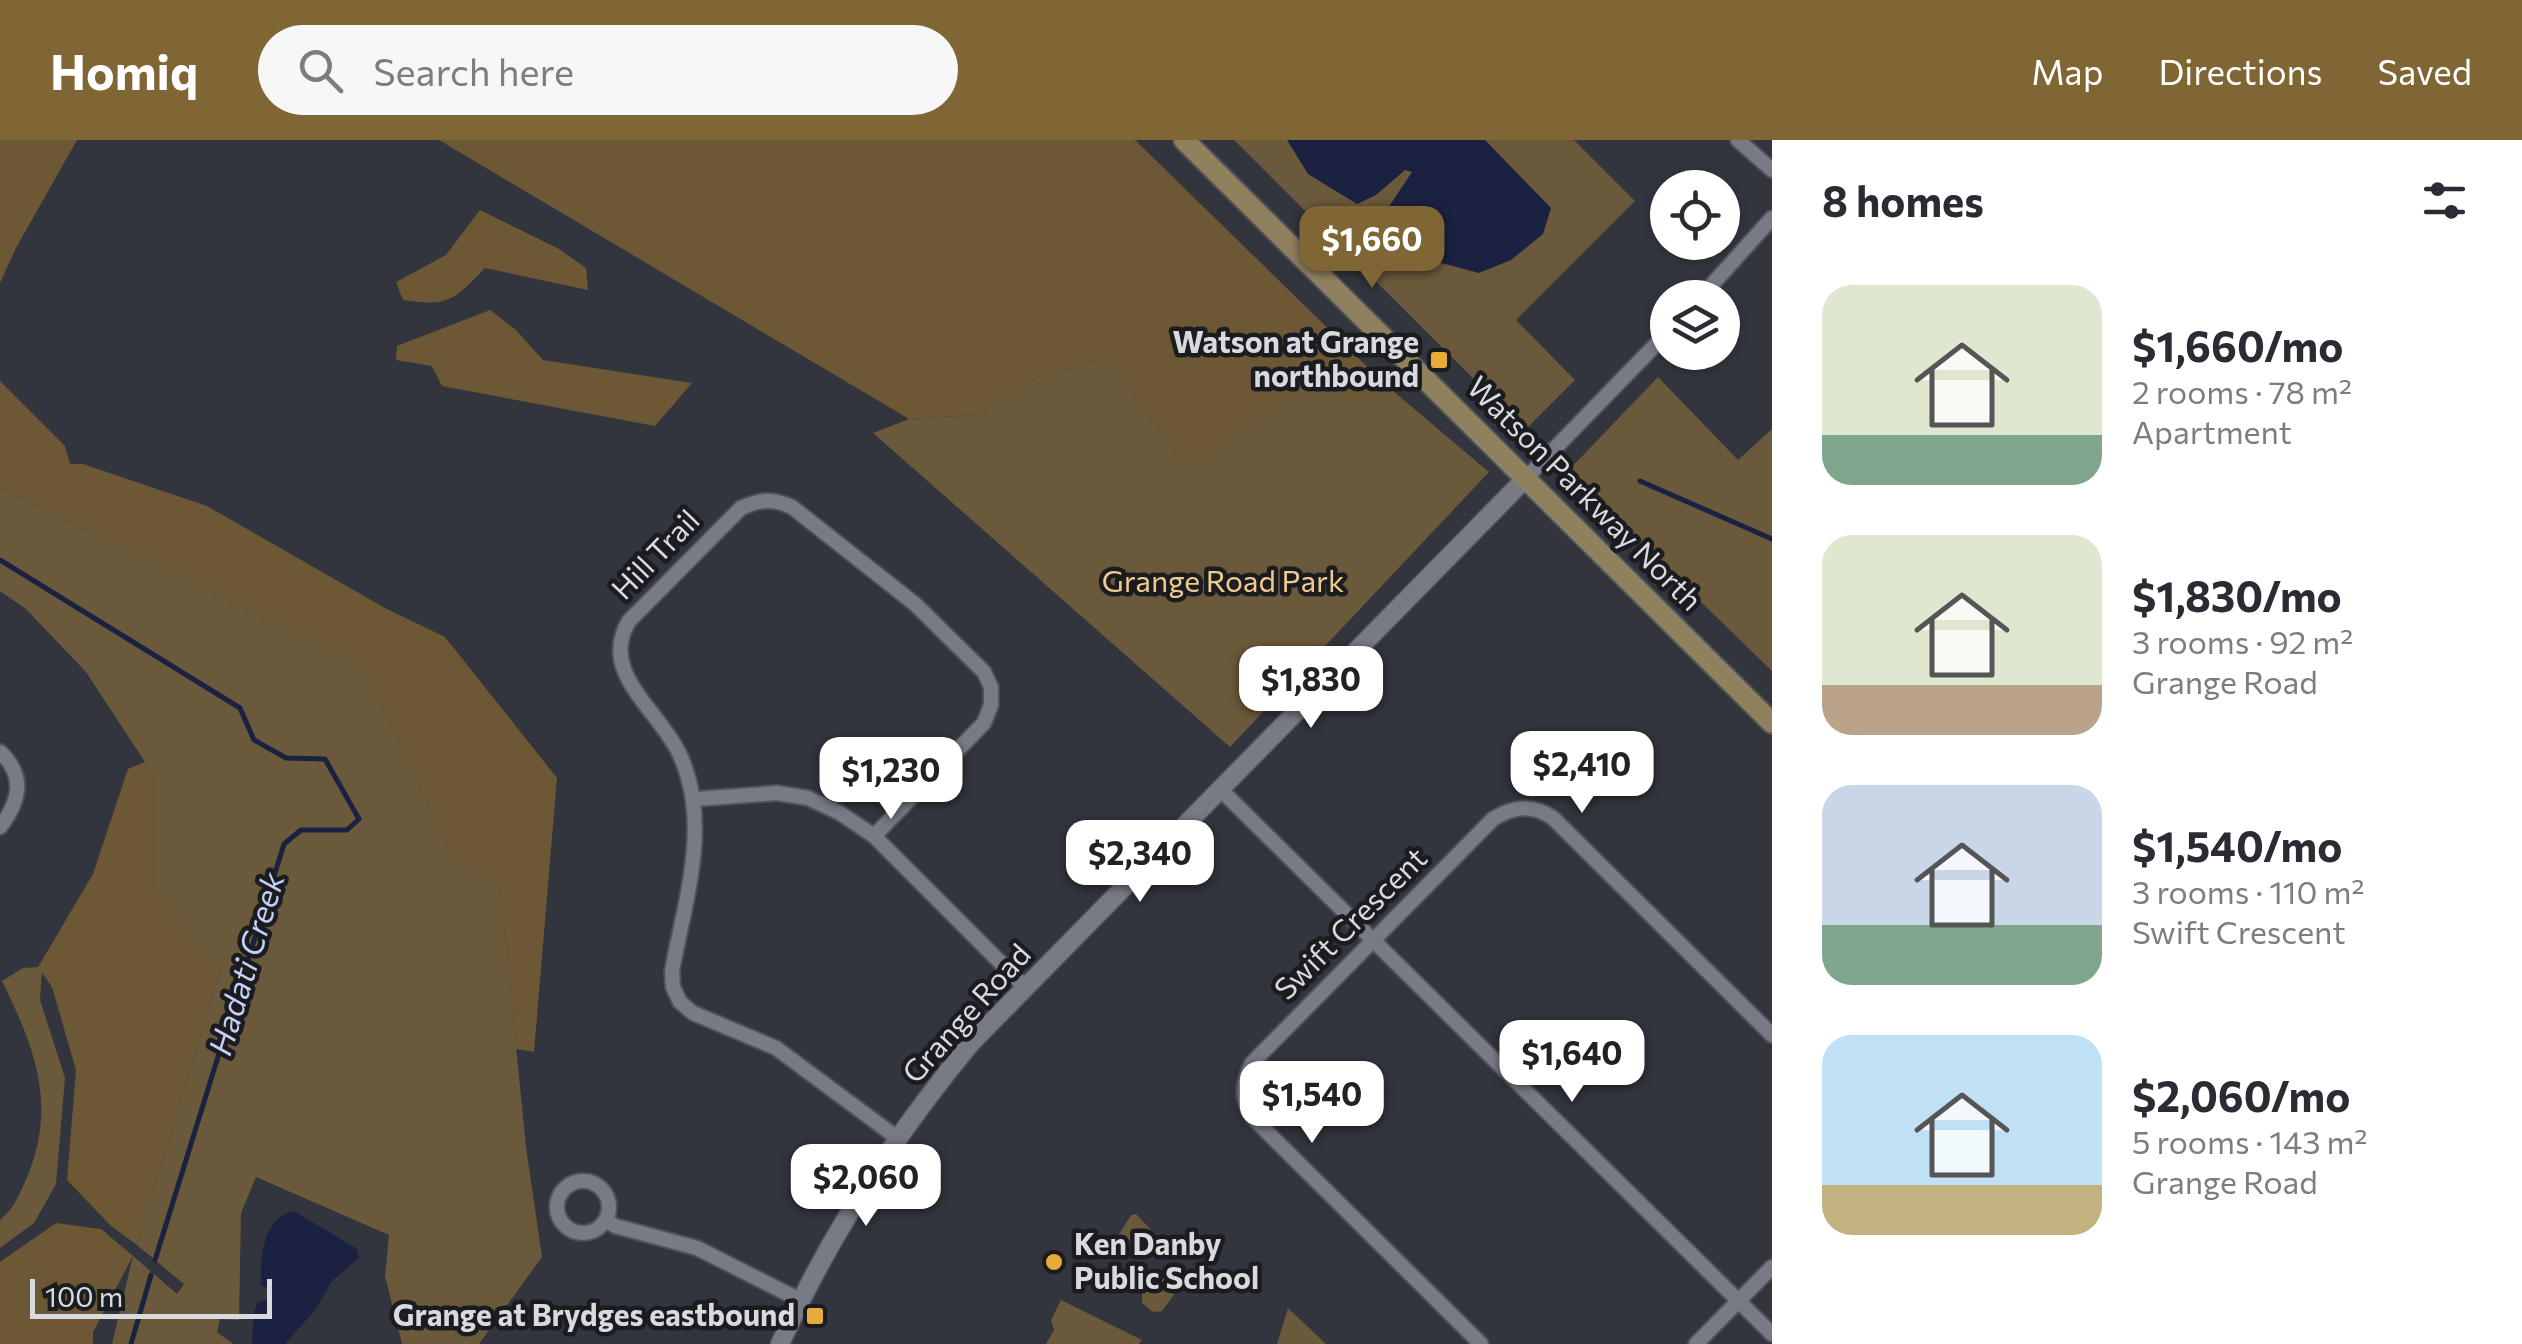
<!DOCTYPE html>
<meta charset="utf-8">
<style>
:root{--surface:#fff;--page:#f7f7f7;--text:#2b2b33;--muted:#7c7c81;--accent:#806535}
body{margin:0;font-family:Commissioner,sans-serif;background:var(--page);color:var(--text);height:100vh;display:flex;flex-direction:column;font-size:38px;white-space:nowrap}
*{box-sizing:border-box;margin:0}
p{font-size:32px;color:var(--muted)}
.icon{flex:none;width:55px;height:55px;fill:none;stroke:currentColor;stroke-width:2;stroke-linecap:round;stroke-linejoin:round}
.map{position:relative;flex:1;overflow:hidden}
.sheet{display:flex;flex-direction:column;background:var(--surface);width:750px}
.sheet>*{flex:none}
.fabs{position:absolute;left:1650px;top:30px;display:grid;gap:20px}
.fabs a{display:grid;place-items:center;width:90px;height:90px;border-radius:50%;background:var(--surface);box-shadow:0 2px 8px #0004;font-size:50px}
.scale{position:absolute;left:30px;bottom:25px;width:242px;box-sizing:border-box;padding-left:10px;border:5px solid #d8dadf;border-top:0;font-size:28px;line-height:35px;white-space:nowrap;color:#d8dadf;-webkit-text-stroke:8px #1b1c20;paint-order:stroke}
.price{position:absolute;translate:-50% -85px;padding:0 22px;border-radius:20px;background:#fff;color:#222;font-size:32px;line-height:65px;filter:drop-shadow(0 2px 5px #0008)}
.price::after{content:'';position:absolute;left:50%;top:60px;width:30px;height:22px;margin-left:-15px;background:inherit;clip-path:polygon(0 0,100% 0,50% 100%)}
.price.current{background:var(--accent);color:#fff}
ul{padding:0;list-style:none}
li{display:flex;align-items:center;gap:30px;height:250px;padding:0 50px}
li span{display:grid;place-items:center;flex:none;width:280px;height:200px;border-radius:30px;color:#555}
li>.icon{margin-inline-start:auto}
span .icon{width:120px;height:120px;fill:#fffc;stroke-width:1}
li b{font-size:42px}
h2{display:flex;justify-content:space-between;align-items:center;height:120px;padding:0 50px;font-size:42px}
header{display:flex;align-items:center;gap:60px;box-sizing:border-box;height:140px;padding:0 50px;background:var(--accent);color:#fff}
header strong{font-size:48px}
nav{display:flex;gap:55px;margin-inline-start:auto;font-size:35px}
.search{width:700px;height:90px;background:var(--page);display:flex;align-items:center;gap:25px;box-sizing:border-box;padding:0 35px;border-radius:55px;color:var(--muted);font-size:38px}
main{display:flex;flex:1;min-height:0}
.map>svg:first-child{display:block}
.green{fill:#6b593b}
.forest{fill:#6c5834}
.water{fill:#1b2140}
.lines{fill:none;stroke-linecap:round;stroke-linejoin:round}
.stream{stroke:#1b2140;stroke-width:5}
.minor-casing{stroke:#4f5158;stroke-width:18}
.tertiary-casing{stroke:#4f5158;stroke-width:21}
.secondary-casing{stroke:#4f5158;stroke-width:24}
.minor{stroke:#787b85;stroke-width:14}
.tertiary{stroke:#787b85;stroke-width:18}
.secondary{stroke:#90815e;stroke-width:20}
.poi-dot{fill:#e7ac37;stroke:#1b1c20;stroke-width:4}
.labels{text-anchor:middle;stroke-width:9;stroke-linejoin:round;paint-order:stroke}
.poi-label{font-size:30px;font-weight:bold;fill:#d8dadf;stroke:#1b1c20;text-anchor:end}
.street-label{font-size:30px;fill:#d8dadf;stroke:#1b1c20}
.park-label{font-size:30px;fill:#eeca8d;stroke:#1b1c20}
.water-label{font-size:32px;font-style:italic;fill:#c5cff4;stroke:#1b1c20}
</style>
<header>
<strong>Homiq</strong>
<div class="search"><svg class="icon" aria-label="search" viewBox="0 0 24 24"><circle cx="10" cy="10" r="6"/><path d="M15 15l6 6"/></svg>Search here</div>
<nav><a>Map</a><a>Directions</a><a>Saved</a></nav>
</header>
<main>
<div class="map">
<svg width="1772" height="1204" viewBox="0 0 1772 1204">
<rect width="100%" height="100%" fill="#32353d"/>
<!-- green -->
<g class="green">
<polygon points="1234,0 1574,0 1635,61 1516,180 1575,240 1525,290"/>
<polygon points="1106,217 1187,329 1315,235 1360,269 1387,246 1489,332 1230,607 873,293 909,279 976,275 1033,240"/>
<polygon points="1658,237 1738,320 1772,289 1772,531 1567,332"/>
<polygon points="0,348 363,526 452,716 500,746 526,1007 542,1117 479,1204 402,1204 385,1136 389,1095 256,1037 241,1073 239,1180 220,1179 217,1192 233,1204 112,1204 133,1116 177,1154 184,1144 137,1105 221,829 157,752 157,645 145,622 86,532 26,469 0,451"/>
<path d="M38,827L42,831L40,860L65,938L56,1044L34,1083L0,1108V1080C13,1070 18,1057 25,1042C58,967 36,910 2,841L23,828Z"/>
<polygon points="1136,1074 1151,1090 1134,1111 1115,1101 1131,1075"/>
<polygon points="1160,1135 1178,1149 1162,1171 1153,1172 1142,1163 1142,1154"/>
<polygon points="1061,1160 1142,1200 1139,1204 1046,1204 1054,1190 1051,1180"/>
<polygon points="1288,1168 1326,1204 1277,1204"/>
</g>
<!-- forest -->
<g class="forest">
<polygon points="0,0 77,0 16,108 0,143"/>
<polygon points="439,0 1135,0 1387,246 1360,269 1314,236 1187,330 1106,217 1033,240 976,275 909,279"/>
<path d="M480,70L559,109L586,128L588,150L485,128C454,160 449,167 403,160L396,142L446,115Z"/>
<polygon points="490,170 516,190 543,220 692,243 655,286 442,246 432,226 396,220 397,206"/>
<polygon points="0,241 65,306 70,324 83,324 207,366 385,468 445,497 557,638 534,912 516,909 500,747 452,716 363,526 0,348"/>
<polygon points="145,622 157,644 157,752 221,829 137,1105 111,1086 67,1040 76,930 52,847 38,827 93,734 128,629"/>
<polygon points="56,1083 101,1089 133,1116 93,1192 93,1204 0,1204 0,1122"/>
</g>
<!-- water -->
<g class="water">
<polygon points="1287,0 1485,0 1551,68 1543,94 1511,120 1479,133 1411,115 1385,98 1380,80 1412,32 1405,30 1376,55 1357,64 1308,34"/>
<path d="M294,1071L357,1109L359,1118L332,1141L316,1169L285,1204H252L254,1171L258,1162L270,1159V1149L261,1145C260,1118 263,1077 294,1071Z"/>
</g>
<g class="lines">
<!-- stream -->
<g class="stream">
<polyline points="1640,341 1772,399"/>
<polyline points="0,420 240,568 254,600 286,618 325,619 359,679 347,690 301,690 284,704 155,1120"/>
<polyline points="131,1204 151,1135"/>
</g>
<defs>
<g id="minor">
<polyline points="1738,0 1772,30"/>
<polyline points="1700,158 1772,78"/>
<polyline points="1526,338 1668,192"/>
<path d="M0,612C26,636 20,661 0,687"/>
<polyline points="1221,650 1772,1194"/>
<polyline points="696,659 777,653 808,658 840,673 874,696 1025,847"/>
<path d="M874,696L984,583L991,565V547L984,532L915,464L792,367C772,358 761,359 741,368L629,481C598,532 658,569 679,613C712,682 685,760 672,831L673,847L680,862L693,873L776,908L896,997"/>
<circle cx="583" cy="1067" r="26"/>
<polyline points="606,1080 615,1086 697,1108 800,1160"/>
<path d="M1481,1204L1253,978C1240,960 1242,942 1252,923L1493,679C1514,666 1532,664 1553,678L1772,895"/>
<polyline points="1696,1204 1772,1127"/>
</g>
<path id="tertiary" d="M780,1204C830,1094 894,996 971,903L1526,338"/>
<polyline id="secondary" points="1184,0 1772,583"/>
</defs>
<!-- minor casing -->
<use href="#minor" class="minor-casing"/>
<!-- tertiary casing -->
<use href="#tertiary" class="tertiary-casing"/>
<!-- secondary casing -->
<use href="#secondary" class="secondary-casing"/>
<!-- minor -->
<use href="#minor" class="minor"/>
<!-- tertiary -->
<use href="#tertiary" class="tertiary"/>
<!-- secondary -->
<use href="#secondary" class="secondary"/>
</g>
<!-- markers -->
<g class="poi-dot">
<rect x="1429" y="210" width="20" height="20" rx="5"/>
<circle cx="1054" cy="1122" r="10"/>
<rect x="805" y="1166" width="20" height="20" rx="5"/>
</g>
<g class="labels">
<!-- poi labels -->
<g class="poi-label">
<text x="1419" y="213">Watson at Grange<tspan x="1419" dy="34">northbound</tspan></text>
<text x="1074" y="1115" text-anchor="start">Ken Danby<tspan x="1074" dy="34">Public School</tspan></text>
<text x="795" y="1186">Grange at Brydges eastbound</text>
</g>
<!-- street labels -->
<g class="street-label">
<text transform="translate(1584 354) rotate(45)" y="10">Watson Parkway North</text>
<text transform="translate(656 415) rotate(-46)" y="10">Hill Trail</text>
<text transform="translate(1351 784) rotate(-45)" y="10">Swift Crescent</text>
<text transform="translate(967 874) rotate(-48)" y="10">Grange Road</text>
</g>
<!-- park labels -->
<g class="park-label">
<text x="1223" y="452">Grange Road Park</text>
</g>
<!-- water labels -->
<g class="water-label">
<text transform="translate(247 824) rotate(-73)" y="11">Hadati Creek</text>
</g>
</g>
</svg>
<div class="fabs">
<a><svg class="icon" aria-label="locate" viewBox="0 0 24 24"><circle cx="12" cy="12" r="6"/><path d="M12 2v4M12 18v4M2 12h4M18 12h4"/></svg></a>
<a><svg class="icon" aria-label="layers" viewBox="0 0 24 24"><path d="M12 4l9 5-9 5-9-5zM3 14l9 5 9-5"/></svg></a>
</div>
<div class="scale">100 m</div>
<b class="price current" style="left:1372px;top:151px">$1,660</b>
<b class="price" style="left:1311px;top:591px">$1,830</b>
<b class="price" style="left:1582px;top:676px">$2,410</b>
<b class="price" style="left:891px;top:682px">$1,230</b>
<b class="price" style="left:1140px;top:765px">$2,340</b>
<b class="price" style="left:1572px;top:965px">$1,640</b>
<b class="price" style="left:1312px;top:1006px">$1,540</b>
<b class="price" style="left:866px;top:1089px">$2,060</b>
</div>
<section class="sheet">
<h2>8 homes<svg class="icon" aria-label="filters" viewBox="0 0 24 24"><path d="M4 7h16M4 17h16"/><circle cx="9" cy="7" r="2"/><circle cx="15" cy="17" r="2"/></svg></h2>
<ul>
<li><span style="background:linear-gradient(#dfe7d0 75%,#7fa58c 0)"><svg class="icon" aria-label="home" viewBox="0 0 24 24"><path d="M3 11l9-7 9 7M6 9v11h12V9"/></svg></span><div><b>$1,660/mo</b><p>2 rooms · 78 m²</p><p>Apartment</p></div></li>
<li><span style="background:linear-gradient(#dfe7d0 75%,#b9a48a 0)"><svg class="icon" aria-label="home" viewBox="0 0 24 24"><path d="M3 11l9-7 9 7M6 9v11h12V9"/></svg></span><div><b>$1,830/mo</b><p>3 rooms · 92 m²</p><p>Grange Road</p></div></li>
<li><span style="background:linear-gradient(#c9d6e8 70%,#7fa58c 0)"><svg class="icon" aria-label="home" viewBox="0 0 24 24"><path d="M3 11l9-7 9 7M6 9v11h12V9"/></svg></span><div><b>$1,540/mo</b><p>3 rooms · 110 m²</p><p>Swift Crescent</p></div></li>
<li><span style="background:linear-gradient(#bfe0f5 75%,#c2b280 0)"><svg class="icon" aria-label="home" viewBox="0 0 24 24"><path d="M3 11l9-7 9 7M6 9v11h12V9"/></svg></span><div><b>$2,060/mo</b><p>5 rooms · 143 m²</p><p>Grange Road</p></div></li>
</ul>
</section>
</main>
